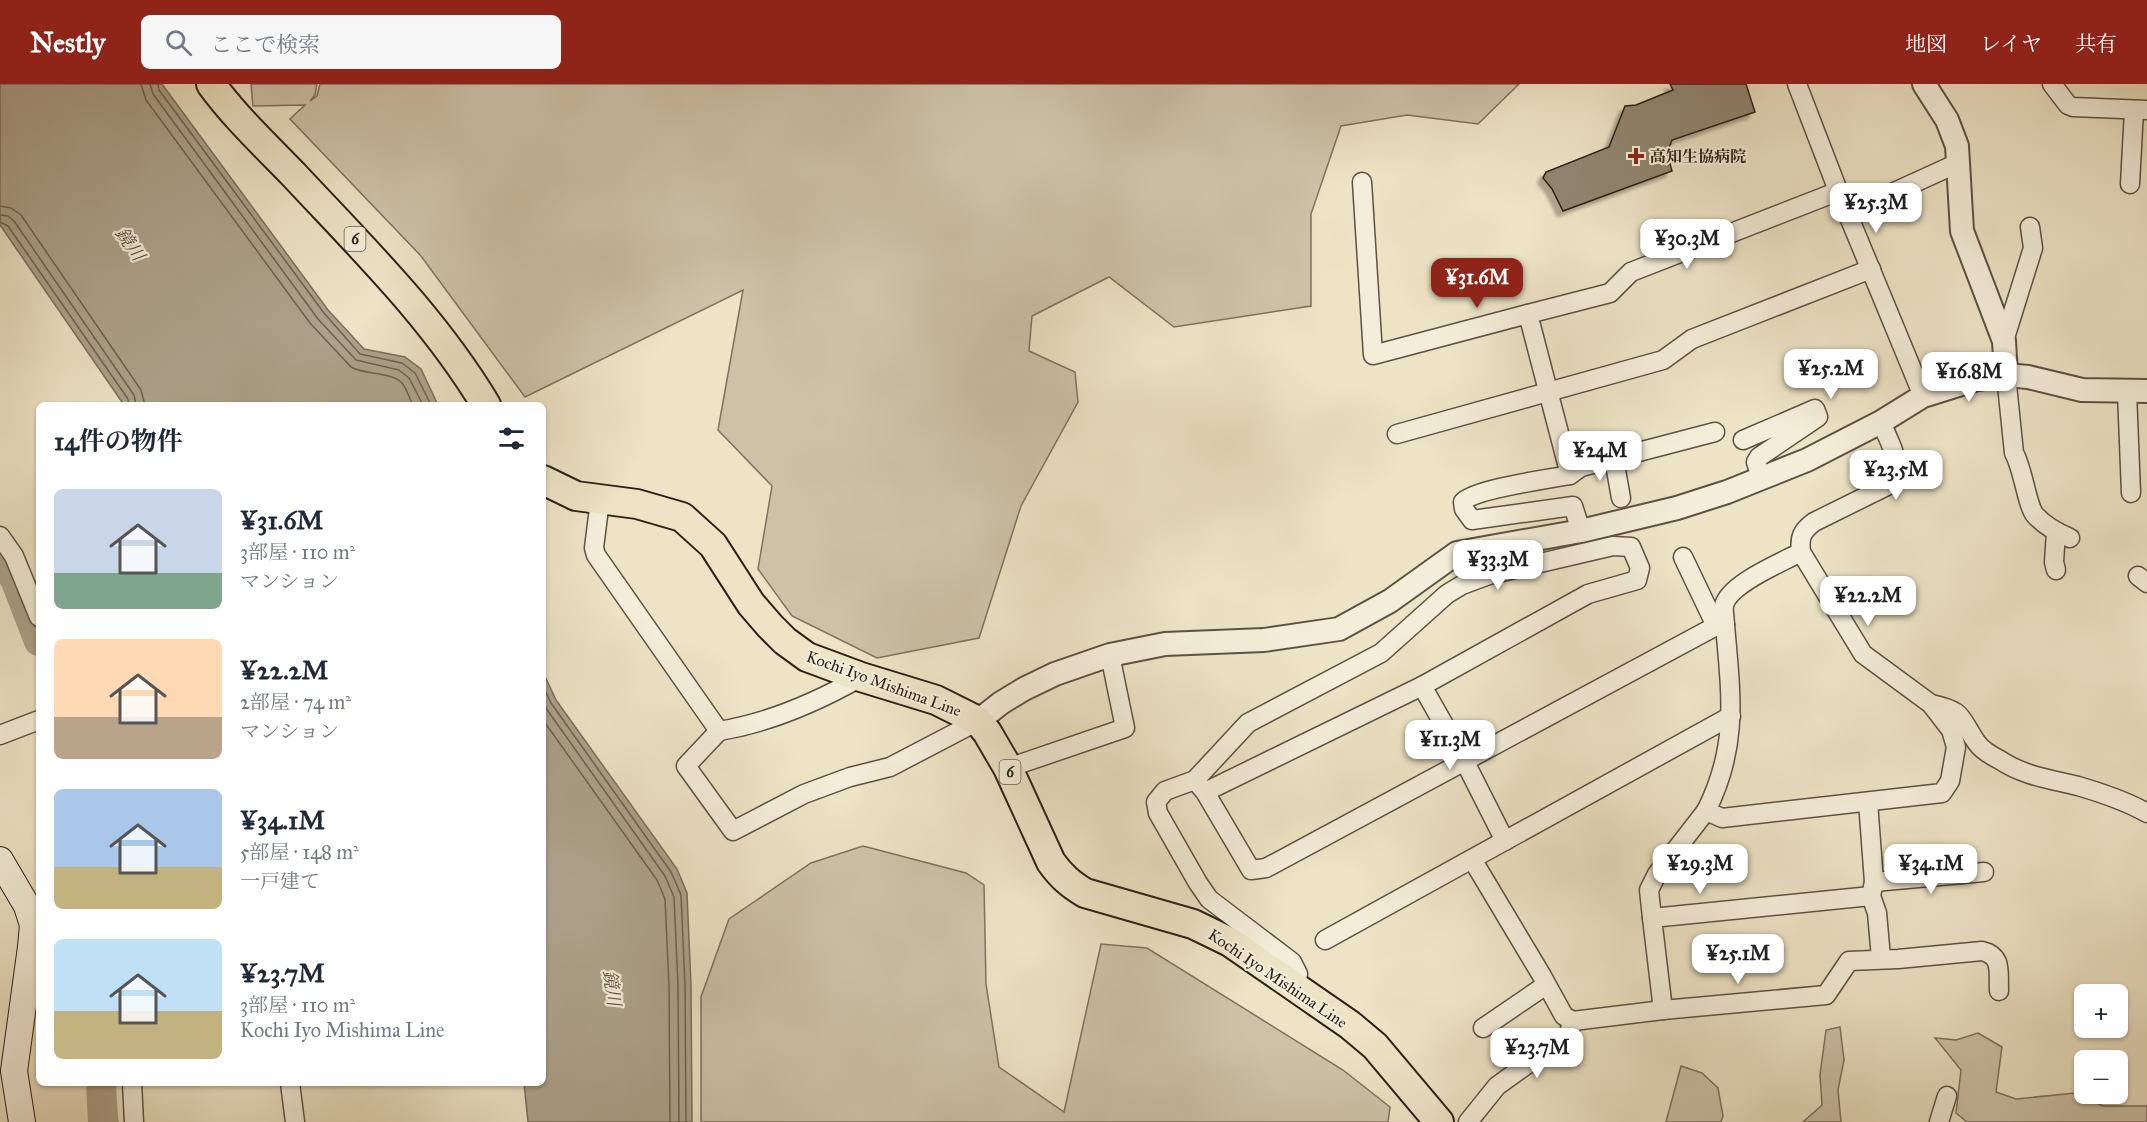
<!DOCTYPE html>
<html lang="ja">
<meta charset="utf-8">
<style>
:root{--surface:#fff;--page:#f6f6f7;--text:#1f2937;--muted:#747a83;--accent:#8f2418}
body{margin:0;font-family:"IM FELL Great Primer","Noto Serif JP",serif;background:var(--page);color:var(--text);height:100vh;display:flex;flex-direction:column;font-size:22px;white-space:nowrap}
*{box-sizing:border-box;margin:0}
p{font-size:20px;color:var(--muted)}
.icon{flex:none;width:33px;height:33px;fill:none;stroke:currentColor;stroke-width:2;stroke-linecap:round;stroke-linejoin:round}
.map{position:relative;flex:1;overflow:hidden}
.details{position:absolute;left:36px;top:318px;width:510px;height:684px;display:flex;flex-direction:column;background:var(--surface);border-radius:9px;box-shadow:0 2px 4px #0004}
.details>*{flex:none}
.buttons{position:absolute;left:2074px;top:900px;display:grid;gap:12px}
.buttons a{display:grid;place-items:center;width:54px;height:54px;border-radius:9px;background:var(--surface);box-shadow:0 2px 4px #0004;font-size:30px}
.price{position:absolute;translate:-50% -51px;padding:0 14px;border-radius:12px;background:#fff;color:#222;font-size:20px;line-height:39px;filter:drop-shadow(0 2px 3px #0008)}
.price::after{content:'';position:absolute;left:50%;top:36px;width:18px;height:14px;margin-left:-9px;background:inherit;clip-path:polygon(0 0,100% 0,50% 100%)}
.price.current{background:var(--accent);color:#fff}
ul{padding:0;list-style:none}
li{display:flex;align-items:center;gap:18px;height:150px;padding:0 18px}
li span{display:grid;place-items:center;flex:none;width:168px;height:120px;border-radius:9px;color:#555}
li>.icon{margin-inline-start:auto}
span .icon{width:72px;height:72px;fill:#fffc;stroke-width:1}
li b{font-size:26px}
h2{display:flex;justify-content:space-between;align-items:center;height:72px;padding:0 18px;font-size:26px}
header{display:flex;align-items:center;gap:36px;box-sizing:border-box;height:84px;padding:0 30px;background:var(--accent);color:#fff}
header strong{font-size:28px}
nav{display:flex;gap:33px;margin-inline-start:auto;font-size:21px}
.search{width:420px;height:54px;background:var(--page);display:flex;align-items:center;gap:15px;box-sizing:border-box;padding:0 21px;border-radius:9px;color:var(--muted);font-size:22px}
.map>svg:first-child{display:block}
.green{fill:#cdc2a8;stroke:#7e7260;stroke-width:1.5}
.water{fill:#aca18a;stroke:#7a6e5c;stroke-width:1.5}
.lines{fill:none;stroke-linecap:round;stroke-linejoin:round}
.shore{stroke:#6d6151;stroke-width:1.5}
.stream{stroke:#7a6e5c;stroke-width:5}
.river{stroke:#aca18a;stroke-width:30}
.building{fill:#918672;stroke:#2e2118;stroke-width:1.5;filter:url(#shadow)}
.minor-casing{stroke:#5e5243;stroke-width:21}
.tertiary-casing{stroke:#5e5243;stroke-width:26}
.secondary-casing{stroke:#2e2118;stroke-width:28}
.primary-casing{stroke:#2e2118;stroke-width:32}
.minor{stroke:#f3edd9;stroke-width:18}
.tertiary{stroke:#f3edd9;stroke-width:22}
.secondary{stroke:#f3edd9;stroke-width:26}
.primary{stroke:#ede3c5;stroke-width:28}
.poi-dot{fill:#8f2418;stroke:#f3edd9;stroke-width:2}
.labels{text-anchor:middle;stroke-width:4.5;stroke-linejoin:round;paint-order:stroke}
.shield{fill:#f3edd9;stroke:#695e52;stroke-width:1.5}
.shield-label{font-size:15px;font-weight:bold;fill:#2e2118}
.poi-label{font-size:16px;font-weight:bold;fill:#2e2118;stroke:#f3edd9;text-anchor:start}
.street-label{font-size:16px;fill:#2e2118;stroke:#f3edd9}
.water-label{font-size:18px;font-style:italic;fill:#5a4e40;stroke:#f3edd9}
</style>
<header>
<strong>Nestly</strong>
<div class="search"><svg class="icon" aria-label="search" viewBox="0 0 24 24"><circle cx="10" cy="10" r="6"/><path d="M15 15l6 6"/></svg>ここで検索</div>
<nav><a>地図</a><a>レイヤ</a><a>共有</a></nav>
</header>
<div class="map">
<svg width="2147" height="1038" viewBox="0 0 2147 1038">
<defs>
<filter id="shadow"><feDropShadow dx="-5.5" dy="5.5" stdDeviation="1.5" flood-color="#0004"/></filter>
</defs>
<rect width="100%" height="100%" fill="#ede3c5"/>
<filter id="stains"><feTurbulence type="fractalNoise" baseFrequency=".00333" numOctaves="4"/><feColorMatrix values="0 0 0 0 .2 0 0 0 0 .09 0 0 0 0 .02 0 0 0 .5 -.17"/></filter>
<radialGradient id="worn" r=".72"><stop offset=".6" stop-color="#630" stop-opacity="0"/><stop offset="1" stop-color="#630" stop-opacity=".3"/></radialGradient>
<!-- green -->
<g class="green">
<polygon points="251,0 317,0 315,11 310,17 317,12 320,0 1519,0 1478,40 1407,31 1341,42 1311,130 1311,222 1174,243 1109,193 1032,232 1029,267 1075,288 1078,318 1021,422 979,554 877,574 792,532 758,485 772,402 718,346 743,206 525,313 421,172 290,35 305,21 253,22"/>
<polygon points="863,762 966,789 984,801 986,900 999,983 1064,1028 1101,860 1147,864 1343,986 1390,1023 1388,1038 701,1038 701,913 729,835 811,779"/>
<polygon points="1840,943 1844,976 1838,1006 1841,1038 1803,1038 1822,1021 1820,991 1826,946"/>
<polygon points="1978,949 2002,963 1996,1008 2016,1015 2075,1009 2103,1022 2147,1022 2147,1038 1967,1038 1956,1029 1961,986 1935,954 1956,956"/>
<polygon points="1681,982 1702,989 1718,1004 1723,1032 1721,1038 1666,1038"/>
</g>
<!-- water -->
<g class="water">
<polygon points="0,0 162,0 328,226 364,265 405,273 421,285 438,321 124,321 0,141"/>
<polygon points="543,588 556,616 677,785 687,809 691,901 692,1038 528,1038 524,999 543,999"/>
</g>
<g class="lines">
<!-- shore -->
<g class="shore">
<path d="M141,0L146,16L310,239L351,283C365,291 392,288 402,299C407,305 409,314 413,321"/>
<polyline points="150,0 153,10 318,235 356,276 399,286 409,294 423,321"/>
<polyline points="158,0 159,6 324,229 360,270 402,279 415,289 431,321"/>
<polyline points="0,122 11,124 21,131 141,306 145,321"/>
<polyline points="0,131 8,132 14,137 134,311 136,321"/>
<polyline points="0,138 8,142 128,315 129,321"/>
<polyline points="543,602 551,619 671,788 681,811 685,902 686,1038"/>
<polyline points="543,620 665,792 674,813 678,902 679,1038"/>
<polyline points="543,636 657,796 665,815 669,902 670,1038"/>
</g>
<!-- stream -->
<polyline class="stream" points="114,999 113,1015 116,1038"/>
<!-- river -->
<g class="river">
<polyline points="0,473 15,495 39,557"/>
<polyline points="101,999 103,1038"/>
</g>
</g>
<!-- building -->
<polygon class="building" points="1670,0 1746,0 1755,28 1672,56 1667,69 1672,87 1563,127 1552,105 1543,94 1546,88 1609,63 1625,22 1636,21 1673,6"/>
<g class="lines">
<defs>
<g id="minor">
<polyline points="1797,0 1837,104 1923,312"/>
<polyline points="2052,0 2068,21 2073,23 2147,26"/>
<polyline points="1362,98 1373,271 1528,230 1570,391"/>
<polyline points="2130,100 2134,26"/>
<polyline points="1848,129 1958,79"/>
<polyline points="1528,230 1610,209 1631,188 1839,107"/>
<polyline points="2004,257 2033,164 2030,143"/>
<path d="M2006,291L2014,369C2023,384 2027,422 2035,431C2044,441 2058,449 2070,454"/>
<polyline points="2127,308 2131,409"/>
<polyline points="1397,350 1663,276 1692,255 1871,185"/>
<polyline points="1743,356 1815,325 1818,333 1759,373 1756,378 1761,394"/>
<polyline points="1614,375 1621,414"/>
<path d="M600,416L594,464L596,471L719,647C768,639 817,618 861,593"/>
<path d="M1581,447L1573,422L1472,436L1464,425L1463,418C1474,405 1549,395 1570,391L1581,383L1715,348"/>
<polyline points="2056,448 2054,478 2056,486"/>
<polyline points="0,452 14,472 39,533"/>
<polyline points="1683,473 1716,542"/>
<polyline points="2138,492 2147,499"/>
<path d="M1725,541C1725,535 1723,528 1724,522C1728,500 1783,478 1801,468"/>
<polyline points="1422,602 1464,676 1505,757"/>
<path d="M1931,620C1966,627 1959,634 1977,659C1982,666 1992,672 2000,676C2024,692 2050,695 2078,702C2102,709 2126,717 2147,729"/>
<polyline points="719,647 686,682 733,747 804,710 850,693 890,683 978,637"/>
<polyline points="0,651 39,636"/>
<polyline points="1008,684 1125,644 1110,571"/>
<path d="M1195,696L1205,708L1251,786L1266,784L1716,542L1725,541C1731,611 1739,662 1706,727L1722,734L1942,709L1950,697L1956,663L1951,646L1931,620L1863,570L1801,468C1799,453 1802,447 1814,438L1891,400C1904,379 1889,358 1881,338"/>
<polyline points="1205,708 1422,602 1588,510 1637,496 1640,484 1631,463 1613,462 1489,491 1462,501 1447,510 1381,569 1248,639 1195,696 1165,707 1156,718 1158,729 1198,799 1209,815 1292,878 1298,890 1295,904"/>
<polyline points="1868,718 1874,798 1871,812 1877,829 1881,874"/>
<path d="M1472,775L1542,892L1564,932L1573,937L1663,926L1826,911L1849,877L1898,875L1982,867C2003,872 1998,888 1999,907"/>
<polyline points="1874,798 1984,788"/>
<polyline points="1652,834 1649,806 1657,790 1706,727"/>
<polyline points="1325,856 1731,632"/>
<polyline points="1663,926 1652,834 1871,812"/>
<polyline points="1483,944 1546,901"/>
<polyline points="132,999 134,1038"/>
<polyline points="290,999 295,1038"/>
<polyline points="1468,1038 1497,1002 1568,951 1573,937"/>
<polyline points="1939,1038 1947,1012"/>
</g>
<g id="tertiary">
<polyline points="1924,0 1947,36 1957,62 1962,147 2004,257 2006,291"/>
<polyline points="978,637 1001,619 1024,605 1055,590 1110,571 1165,560 1264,556 1339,545 1390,517 1457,469 1581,447 1677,424 1727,408 1807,376 1881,338 1923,312 1977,295 2006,291 2028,293 2082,306 2147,307"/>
</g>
<polyline id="secondary" points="0,776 27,822 33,841 31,863 14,987 22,1038"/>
<g id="primary">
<path d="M211,0C235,33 266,62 294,91C363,165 433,233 486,321"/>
<path d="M543,396L576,412L637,420L682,433L713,461L751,520L770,542L785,557L807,573L861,593L936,616L978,637L987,648L1008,684L1051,778C1061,792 1070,800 1085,809L1193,840L1230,858L1350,941L1375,962L1439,1038"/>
</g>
</defs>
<!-- minor casing -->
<use href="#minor" class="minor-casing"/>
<!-- tertiary casing -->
<use href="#tertiary" class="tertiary-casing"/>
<!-- secondary casing -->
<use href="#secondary" class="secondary-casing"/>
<!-- primary casing -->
<use href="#primary" class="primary-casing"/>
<!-- minor -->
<use href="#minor" class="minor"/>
<!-- tertiary -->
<use href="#tertiary" class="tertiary"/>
<!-- secondary -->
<use href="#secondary" class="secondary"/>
<!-- primary -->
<use href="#primary" class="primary"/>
</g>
<!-- markers -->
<path class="poi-dot" d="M1633 63h6v6h6v6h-6v6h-6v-6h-6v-6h6z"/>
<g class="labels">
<!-- shield labels -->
<g class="shield">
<rect x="344.5" y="143" width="21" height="24" rx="4.5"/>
<rect x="999.5" y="676" width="21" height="24" rx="4.5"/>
</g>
<g class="shield-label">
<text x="355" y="160">6</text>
<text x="1010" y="693">6</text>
</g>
<!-- poi labels -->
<g class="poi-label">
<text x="1650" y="78">高知生協病院</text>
</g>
<!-- street labels -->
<g class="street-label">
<text transform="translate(884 599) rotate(20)" y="6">Kochi Iyo Mishima Line</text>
<text transform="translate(1278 894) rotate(34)" y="6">Kochi Iyo Mishima Line</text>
</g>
<!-- water labels -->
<g class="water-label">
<text transform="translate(130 160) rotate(55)" y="6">鏡川</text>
<text transform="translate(612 904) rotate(82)" y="6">鏡川</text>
</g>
</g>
<rect width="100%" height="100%" filter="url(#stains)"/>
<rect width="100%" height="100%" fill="url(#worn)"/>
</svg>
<div class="buttons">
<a>+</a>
<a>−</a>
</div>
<b class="price" style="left:1876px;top:150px">¥25.3M</b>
<b class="price" style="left:1687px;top:186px">¥30.3M</b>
<b class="price current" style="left:1477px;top:225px">¥31.6M</b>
<b class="price" style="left:1831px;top:316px">¥25.2M</b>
<b class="price" style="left:1969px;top:319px">¥16.8M</b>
<b class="price" style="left:1600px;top:398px">¥24M</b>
<b class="price" style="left:1896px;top:417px">¥23.5M</b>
<b class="price" style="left:1498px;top:507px">¥33.3M</b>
<b class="price" style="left:1868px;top:543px">¥22.2M</b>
<b class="price" style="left:1450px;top:687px">¥11.3M</b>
<b class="price" style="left:1700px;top:811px">¥29.3M</b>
<b class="price" style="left:1931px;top:811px">¥34.1M</b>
<b class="price" style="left:1738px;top:901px">¥25.1M</b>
<b class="price" style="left:1537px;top:995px">¥23.7M</b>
<section class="details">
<h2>14件の物件<svg class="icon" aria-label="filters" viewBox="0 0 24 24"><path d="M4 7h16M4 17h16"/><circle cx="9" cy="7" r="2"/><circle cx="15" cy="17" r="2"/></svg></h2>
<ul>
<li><span style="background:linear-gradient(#c9d6e8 70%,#7fa58c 0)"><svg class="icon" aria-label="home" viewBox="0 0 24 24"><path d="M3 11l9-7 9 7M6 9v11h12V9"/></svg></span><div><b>¥31.6M</b><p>3部屋 · 110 m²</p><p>マンション</p></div></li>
<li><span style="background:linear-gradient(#ffd9b3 65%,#b9a48a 0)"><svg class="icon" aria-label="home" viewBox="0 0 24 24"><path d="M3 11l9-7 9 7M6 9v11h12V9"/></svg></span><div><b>¥22.2M</b><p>2部屋 · 74 m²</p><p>マンション</p></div></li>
<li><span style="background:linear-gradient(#a9c7e8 65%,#c2b280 0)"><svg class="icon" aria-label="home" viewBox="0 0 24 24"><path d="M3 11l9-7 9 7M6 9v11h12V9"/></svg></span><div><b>¥34.1M</b><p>5部屋 · 148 m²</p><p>一戸建て</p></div></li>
<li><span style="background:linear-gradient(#bfe0f5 60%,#c2b280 0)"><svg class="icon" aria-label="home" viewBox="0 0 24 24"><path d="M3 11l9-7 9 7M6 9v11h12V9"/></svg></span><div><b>¥23.7M</b><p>3部屋 · 110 m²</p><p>Kochi Iyo Mishima Line</p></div></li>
</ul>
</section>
</div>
